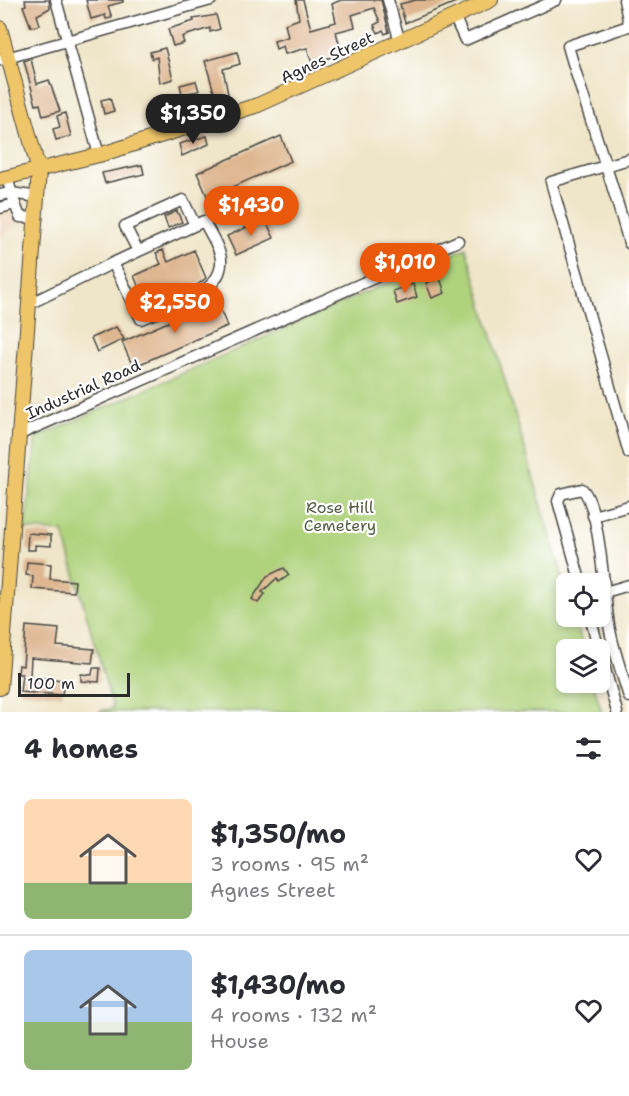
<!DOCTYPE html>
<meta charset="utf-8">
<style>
:root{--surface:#fff;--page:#f7f7f7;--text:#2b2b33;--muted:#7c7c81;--line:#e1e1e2;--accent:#ea580c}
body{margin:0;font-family:"Shantell Sans",sans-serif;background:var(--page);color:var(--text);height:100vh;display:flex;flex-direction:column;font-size:22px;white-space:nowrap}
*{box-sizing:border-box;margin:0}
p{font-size:20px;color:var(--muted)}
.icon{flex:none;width:33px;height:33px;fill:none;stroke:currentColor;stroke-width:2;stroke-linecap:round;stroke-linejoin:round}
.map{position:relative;height:712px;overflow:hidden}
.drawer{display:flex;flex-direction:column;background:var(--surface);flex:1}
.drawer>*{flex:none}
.fabs{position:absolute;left:556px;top:573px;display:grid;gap:12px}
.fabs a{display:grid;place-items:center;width:54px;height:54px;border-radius:9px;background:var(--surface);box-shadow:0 3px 9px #0003;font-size:30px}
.scale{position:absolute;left:18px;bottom:15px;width:112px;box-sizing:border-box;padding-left:6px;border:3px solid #2b2b2b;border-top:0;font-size:16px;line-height:21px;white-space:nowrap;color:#2b2b2b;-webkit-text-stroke:4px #fff;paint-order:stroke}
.price{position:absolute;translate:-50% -51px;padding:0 14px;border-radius:21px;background:var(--accent);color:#fff;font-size:20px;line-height:39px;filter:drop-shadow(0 2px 3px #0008)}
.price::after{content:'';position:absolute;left:50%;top:36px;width:18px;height:14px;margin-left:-9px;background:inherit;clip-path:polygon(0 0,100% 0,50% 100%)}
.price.current{background:#222;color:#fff}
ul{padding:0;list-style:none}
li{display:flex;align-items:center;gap:18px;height:150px;padding:0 24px}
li+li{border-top:2px solid var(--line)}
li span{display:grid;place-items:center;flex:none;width:168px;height:120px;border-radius:9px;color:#555}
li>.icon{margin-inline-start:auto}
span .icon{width:72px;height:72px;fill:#fffc;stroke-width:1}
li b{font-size:26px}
h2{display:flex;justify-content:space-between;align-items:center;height:72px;padding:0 24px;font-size:26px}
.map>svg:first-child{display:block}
.built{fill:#eed6bb}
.green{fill:#afd27b;stroke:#6d7e53;stroke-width:1.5}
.building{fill:#deb690}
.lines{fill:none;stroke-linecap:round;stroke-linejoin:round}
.minor-casing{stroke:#484743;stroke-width:13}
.major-casing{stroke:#484743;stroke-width:16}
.minor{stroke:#fff;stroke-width:10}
.major{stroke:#eec569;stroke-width:14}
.labels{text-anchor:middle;stroke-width:4.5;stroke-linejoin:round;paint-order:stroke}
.street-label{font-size:16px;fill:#2b2b2b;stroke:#fff}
.park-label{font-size:16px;fill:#535d43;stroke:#fff}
</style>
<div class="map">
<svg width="629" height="712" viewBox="0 0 629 712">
<rect width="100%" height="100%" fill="#fff"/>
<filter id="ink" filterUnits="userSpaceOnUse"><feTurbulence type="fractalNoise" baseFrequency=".0167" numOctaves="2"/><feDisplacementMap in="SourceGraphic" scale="12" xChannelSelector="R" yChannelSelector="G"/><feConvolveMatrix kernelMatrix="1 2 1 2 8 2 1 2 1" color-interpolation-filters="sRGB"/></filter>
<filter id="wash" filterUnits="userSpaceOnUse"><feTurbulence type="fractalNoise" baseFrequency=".008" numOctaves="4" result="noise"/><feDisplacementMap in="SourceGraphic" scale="24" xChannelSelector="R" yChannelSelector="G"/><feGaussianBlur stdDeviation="1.35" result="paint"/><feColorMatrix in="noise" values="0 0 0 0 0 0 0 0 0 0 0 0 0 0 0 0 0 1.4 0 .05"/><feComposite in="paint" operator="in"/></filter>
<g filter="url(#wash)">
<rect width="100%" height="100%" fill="#efe5c8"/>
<!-- built -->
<polygon class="built" points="24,186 25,224 0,236 0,192"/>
<!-- green -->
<polygon class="green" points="466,248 567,592 567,616 574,617 584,649 567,650 567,682 593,683 602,712 98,712 113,708 63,532 25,529 36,438"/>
<g id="blocks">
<!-- building -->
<g class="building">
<polygon points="25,0 49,0 50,8 37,15 40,25 31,27 23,6 26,5"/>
<polygon points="86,0 123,0 123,2 108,6 112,18 106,19 105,15 91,19"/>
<polygon points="296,0 303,0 311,29 336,22 332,4 341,0 381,0 389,32 385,34 383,30 378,33 374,25 380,22 374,8 352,15 355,27 336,32 342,54 312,63 307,48 285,54 283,46 276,49 274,41 288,37 285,24 299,19"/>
<polygon points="416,0 461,0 405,23 400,4"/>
<polygon points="216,15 220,29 210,32 210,28 187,35 182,37 184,43 173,46 168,29 194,21 193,19"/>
<polygon points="165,48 173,79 160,83 157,57 152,59 150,52"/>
<polygon points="237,52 240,64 223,69 229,99 220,102 219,99 216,99 205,61"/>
<polygon points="31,59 37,84 49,80 60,111 43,116 40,104 36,105 24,61"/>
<polygon points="196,81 199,91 182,94 180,85"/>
<polygon points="110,98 114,111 104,114 101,100"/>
<polygon points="65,113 71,136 56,140 53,129 60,127 57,116"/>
<polygon points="207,136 209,144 182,156 179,144"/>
<polygon points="281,136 291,161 208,198 197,173"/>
<polygon points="142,165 144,174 105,183 102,173"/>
<polygon points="177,211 182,222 168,228 164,217"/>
<polygon points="265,219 274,238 236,255 227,236"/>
<polygon points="163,250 168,262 194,250 206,278 192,289 148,308 134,276 161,264 156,253"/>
<polygon points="440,278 445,293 432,298 426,283"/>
<polygon points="413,284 417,297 397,304 393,291"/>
<polygon points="217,301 227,326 133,367 122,342"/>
<polygon points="116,327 124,339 97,352 91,338"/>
<polygon points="28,533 51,535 51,546 35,545 35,550 27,550"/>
<polygon points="27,562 51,564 50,579 75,581 74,592 32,589 33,576 26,575"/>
<polygon points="284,568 289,575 279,582 277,578 262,592 265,594 258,603 252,599 267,576"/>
<polygon points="26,626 59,629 57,646 94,649 92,663 31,658 30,677 64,680 62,695 20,692 22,674 18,674 19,665 23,666"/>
<polygon points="93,668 100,668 99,682 81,681 81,674 92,675"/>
</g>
</g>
</g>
<g filter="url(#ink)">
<use href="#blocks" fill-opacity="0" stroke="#484743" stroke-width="1.5"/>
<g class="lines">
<defs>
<g id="minor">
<polyline points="56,0 99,155"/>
<polyline points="388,0 400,42"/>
<polyline points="624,0 629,24"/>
<polyline points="454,16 465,40 556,0"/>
<path d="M629,26L568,46C587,113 611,176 629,243"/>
<polyline points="0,60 211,0"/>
<polyline points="629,159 551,182 629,453"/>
<polyline points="0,195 11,193 38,197"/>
<polyline points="15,204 20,217 37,218"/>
<polyline points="0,208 15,204 7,178"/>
<polyline points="138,251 125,226 183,200 195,225"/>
<path d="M29,304L113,263L141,319C168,307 224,295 221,259C220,247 209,232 204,221L113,263"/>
<polyline points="18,435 458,241"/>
<polyline points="593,516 629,506"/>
<path d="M581,584L558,501L561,494L582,489C600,505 604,597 609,625C613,649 622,673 629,697"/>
<polyline points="605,592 629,585"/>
<polyline points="590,616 599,650"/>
<polyline points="600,651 617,712"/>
</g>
<g id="major">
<polyline points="0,28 39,171 0,688"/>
<polyline points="0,179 99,155 258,105 491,0"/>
</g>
</defs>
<!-- minor casing -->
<use href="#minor" class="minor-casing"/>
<!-- major casing -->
<use href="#major" class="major-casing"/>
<!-- minor -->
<use href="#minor" class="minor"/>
<!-- major -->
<use href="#major" class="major"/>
</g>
</g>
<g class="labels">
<!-- street labels -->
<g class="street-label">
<text transform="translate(327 57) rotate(-25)" y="6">Agnes Street</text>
<text transform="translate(83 389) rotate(-24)" y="6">Industrial Road</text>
</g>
<!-- park labels -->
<g class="park-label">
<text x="340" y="513">Rose Hill<tspan x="340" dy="18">Cemetery</tspan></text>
</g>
</g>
</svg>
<div class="fabs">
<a><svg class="icon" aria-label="locate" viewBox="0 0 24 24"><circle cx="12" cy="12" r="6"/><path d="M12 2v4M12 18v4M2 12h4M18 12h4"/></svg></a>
<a><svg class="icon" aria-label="layers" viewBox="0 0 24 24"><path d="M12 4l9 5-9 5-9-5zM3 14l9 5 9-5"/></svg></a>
</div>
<div class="scale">100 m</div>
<b class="price current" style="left:193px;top:145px">$1,350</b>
<b class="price" style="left:251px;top:237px">$1,430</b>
<b class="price" style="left:405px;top:294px">$1,010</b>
<b class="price" style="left:175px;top:334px">$2,550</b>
</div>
<section class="drawer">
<h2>4 homes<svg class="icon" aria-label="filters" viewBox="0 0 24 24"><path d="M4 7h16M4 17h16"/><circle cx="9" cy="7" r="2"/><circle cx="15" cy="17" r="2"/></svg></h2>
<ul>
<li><span style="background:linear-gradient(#ffd9b3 70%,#8fb573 0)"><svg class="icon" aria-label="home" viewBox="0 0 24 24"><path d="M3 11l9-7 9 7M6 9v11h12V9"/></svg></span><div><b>$1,350/mo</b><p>3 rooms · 95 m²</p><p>Agnes Street</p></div><svg class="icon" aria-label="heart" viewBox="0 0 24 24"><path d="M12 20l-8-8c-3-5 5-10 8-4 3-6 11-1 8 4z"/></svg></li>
<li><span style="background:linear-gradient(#a9c7e8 60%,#8fb573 0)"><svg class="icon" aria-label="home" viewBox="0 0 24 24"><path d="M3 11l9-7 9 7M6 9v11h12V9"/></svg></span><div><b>$1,430/mo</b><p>4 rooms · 132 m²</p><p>House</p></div><svg class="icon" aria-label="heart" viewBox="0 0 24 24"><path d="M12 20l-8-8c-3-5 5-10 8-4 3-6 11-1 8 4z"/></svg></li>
</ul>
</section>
